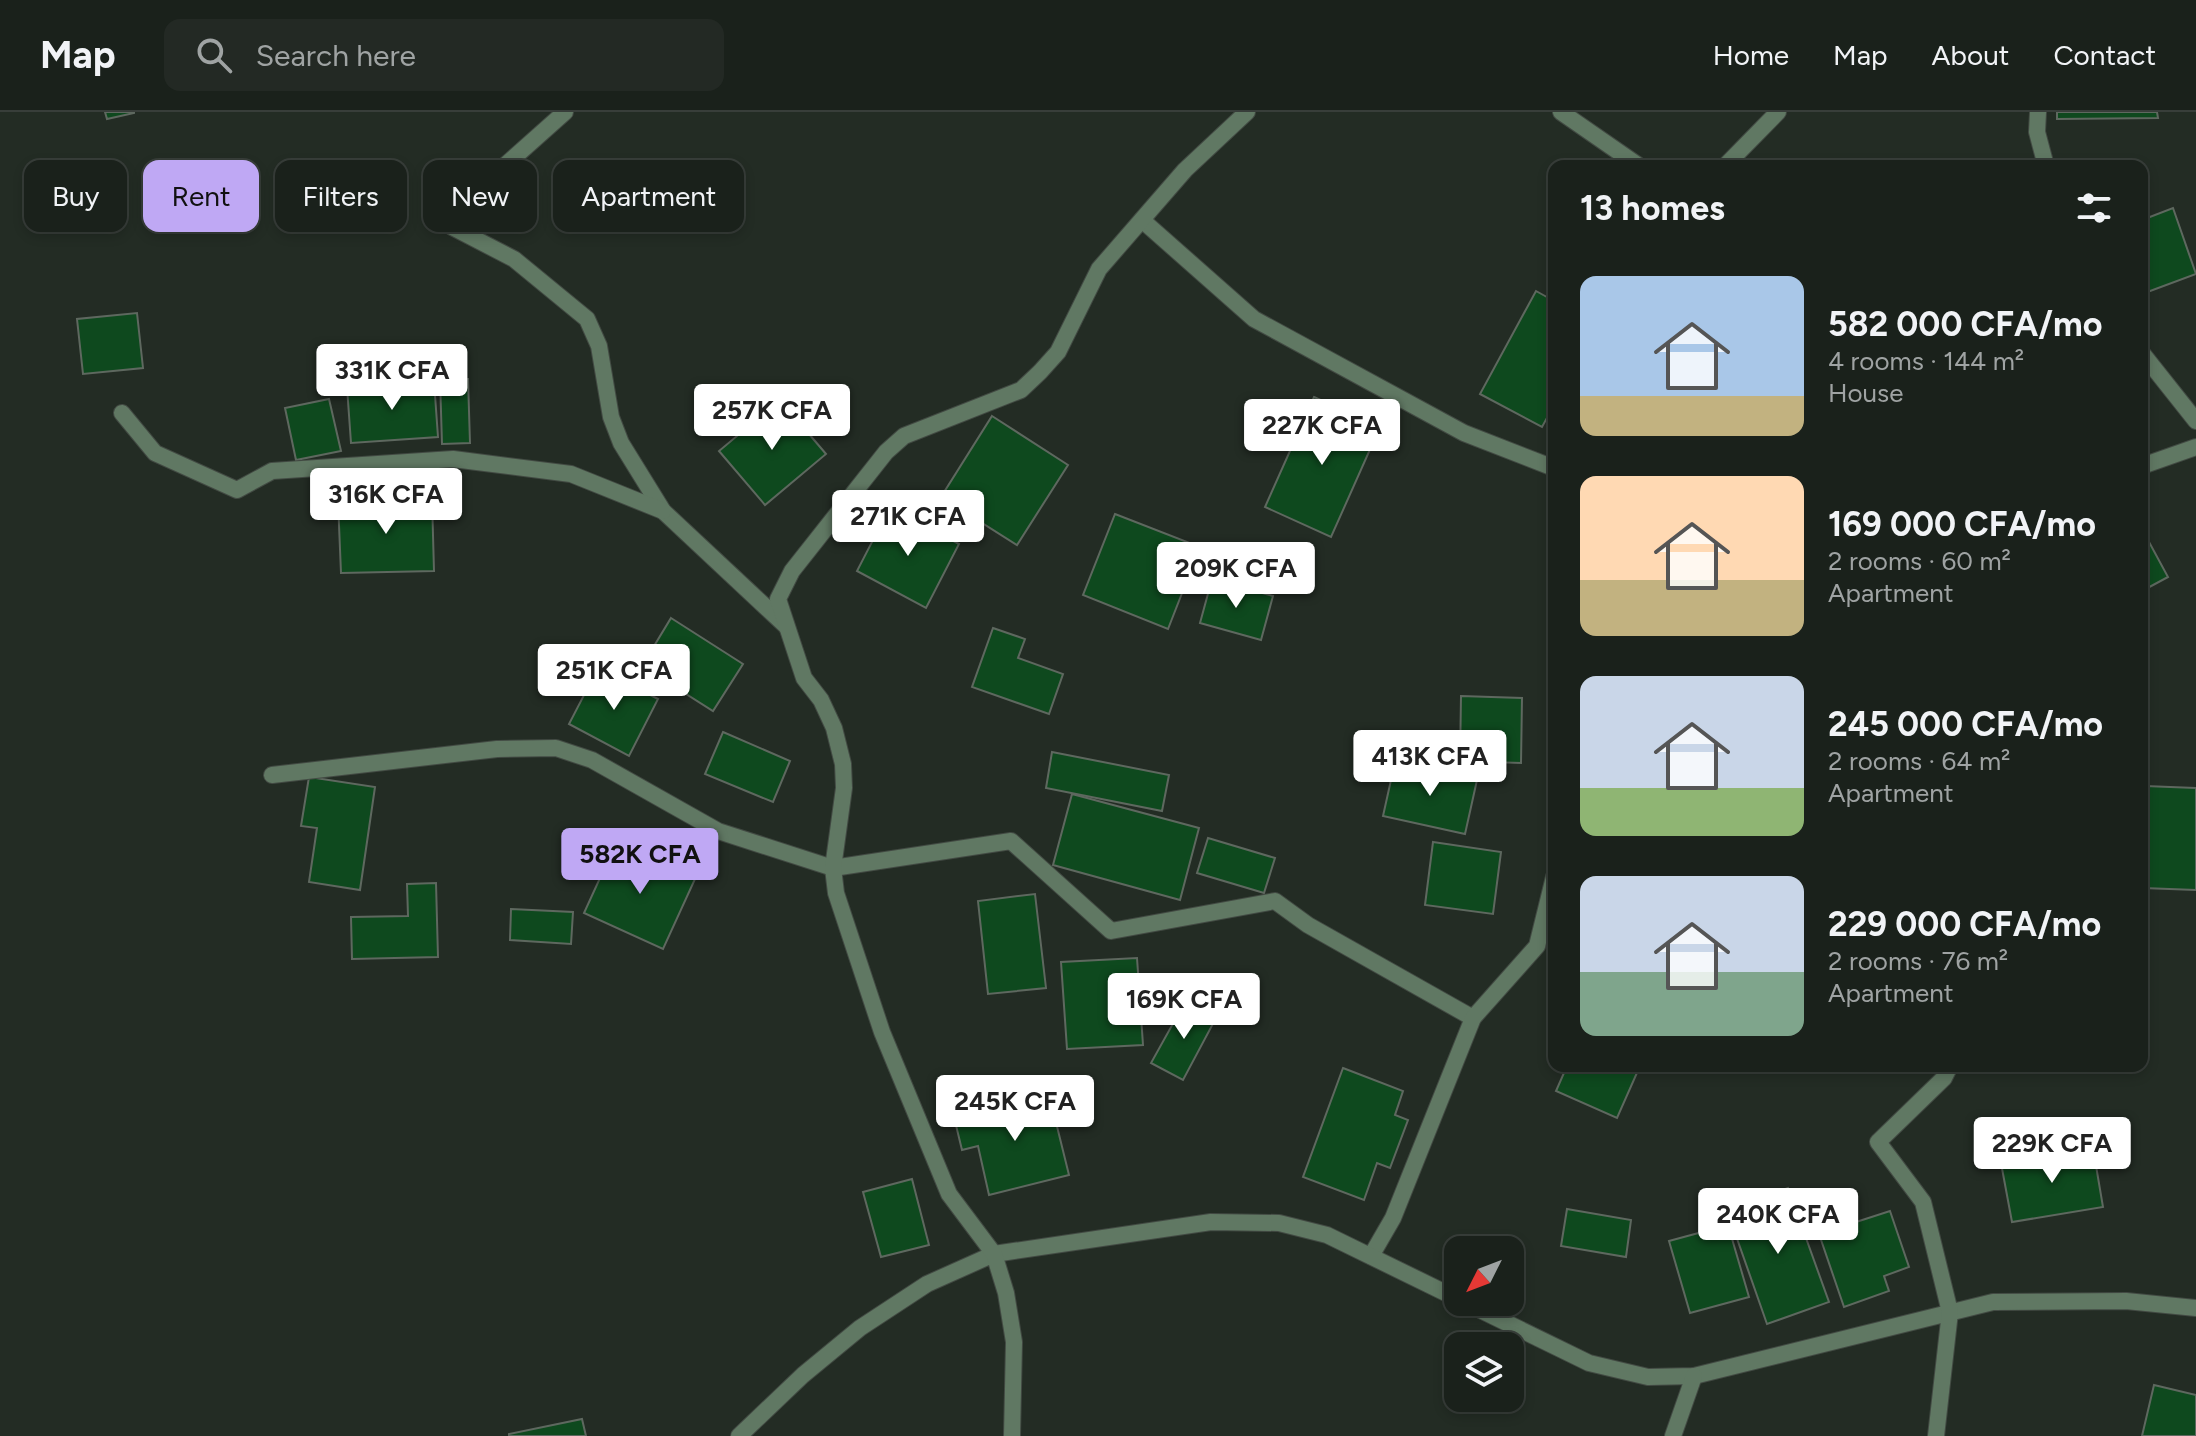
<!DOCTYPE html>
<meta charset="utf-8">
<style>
:root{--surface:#1a211b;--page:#232924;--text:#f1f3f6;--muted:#9fa3a3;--line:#383e3a;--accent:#bfa8f4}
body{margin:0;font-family:Figtree,sans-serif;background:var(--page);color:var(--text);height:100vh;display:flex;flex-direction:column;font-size:30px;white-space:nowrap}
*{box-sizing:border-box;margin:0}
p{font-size:26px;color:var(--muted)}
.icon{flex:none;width:44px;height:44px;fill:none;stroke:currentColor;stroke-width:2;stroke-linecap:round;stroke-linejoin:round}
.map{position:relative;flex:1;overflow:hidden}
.panel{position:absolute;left:1548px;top:48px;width:600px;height:912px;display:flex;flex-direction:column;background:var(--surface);border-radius:16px;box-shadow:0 4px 12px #0003,0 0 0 2px var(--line)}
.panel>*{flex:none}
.top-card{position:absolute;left:24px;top:48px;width:760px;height:72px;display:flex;gap:16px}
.needle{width:52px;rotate:228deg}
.fabs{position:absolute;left:1444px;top:1124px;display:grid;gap:16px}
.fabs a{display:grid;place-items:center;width:80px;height:80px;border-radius:16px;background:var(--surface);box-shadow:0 4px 12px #0003,0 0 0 2px var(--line);font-size:40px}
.price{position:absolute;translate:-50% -68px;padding:0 18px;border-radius:8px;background:#fff;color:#222;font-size:26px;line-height:52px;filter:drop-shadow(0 2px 4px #0008)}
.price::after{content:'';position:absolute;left:50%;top:48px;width:24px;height:18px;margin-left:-12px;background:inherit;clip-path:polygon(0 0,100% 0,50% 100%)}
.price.selected{background:var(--accent);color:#111}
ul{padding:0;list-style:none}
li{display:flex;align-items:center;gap:24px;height:200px;padding:0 32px}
li span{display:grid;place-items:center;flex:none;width:224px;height:160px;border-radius:16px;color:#555}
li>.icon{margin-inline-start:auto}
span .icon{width:96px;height:96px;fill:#fffc;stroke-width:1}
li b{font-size:34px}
h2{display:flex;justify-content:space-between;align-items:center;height:96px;padding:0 32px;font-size:34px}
.tag{padding:0 28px;border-radius:16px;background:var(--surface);box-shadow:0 4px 12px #0003,0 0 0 2px var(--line);font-size:28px;line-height:72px}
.tag.selected{background:var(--accent);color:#111}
header{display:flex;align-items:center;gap:48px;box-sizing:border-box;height:112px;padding:0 40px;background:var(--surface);border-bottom:2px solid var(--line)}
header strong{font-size:38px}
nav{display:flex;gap:44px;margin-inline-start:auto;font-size:28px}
.search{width:560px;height:72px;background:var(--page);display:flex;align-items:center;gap:20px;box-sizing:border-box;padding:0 28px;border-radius:16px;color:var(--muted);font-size:30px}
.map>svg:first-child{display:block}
.building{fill:#0e491e;stroke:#5e685f;stroke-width:2}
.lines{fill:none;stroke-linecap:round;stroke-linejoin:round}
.minor-casing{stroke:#424a43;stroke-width:18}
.minor{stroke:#607863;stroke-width:16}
</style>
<header>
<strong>Map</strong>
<div class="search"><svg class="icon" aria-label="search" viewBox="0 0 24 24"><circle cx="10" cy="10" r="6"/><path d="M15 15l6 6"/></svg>Search here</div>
<nav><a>Home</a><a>Map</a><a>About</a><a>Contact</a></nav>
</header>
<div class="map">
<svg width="2196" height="1324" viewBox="0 0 2196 1324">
<rect width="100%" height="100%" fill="#232c24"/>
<!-- building -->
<g class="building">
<polygon points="105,0 134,0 134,1 107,7"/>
<polygon points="2057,0 2157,0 2158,6 2057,7"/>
<polygon points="2173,96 2196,162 2142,182 2142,108"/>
<polygon points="1536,179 1554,189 1554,293 1542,315 1480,282"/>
<polygon points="137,201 143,256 83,262 77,207"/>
<polygon points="440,267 468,267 470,331 442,332"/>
<polygon points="434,269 438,325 351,331 347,275"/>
<polygon points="1314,285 1380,315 1331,425 1265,395"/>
<polygon points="329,287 341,339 296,348 285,296"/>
<polygon points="780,288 826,342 765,393 719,339"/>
<polygon points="992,304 1068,353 1017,433 941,385"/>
<polygon points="432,387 434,459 341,461 338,389"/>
<polygon points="890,395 959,432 926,496 857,459"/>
<polygon points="1115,402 1200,435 1168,517 1083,483"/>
<polygon points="2142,417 2168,465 2142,479"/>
<polygon points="1212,467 1273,484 1261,528 1200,511"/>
<polygon points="671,506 743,552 713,599 642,554"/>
<polygon points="993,516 1025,527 1018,546 1063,562 1049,602 972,575"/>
<polygon points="598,556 658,587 629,644 569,612"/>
<polygon points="1461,584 1522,586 1521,651 1460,649"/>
<polygon points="723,620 790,649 773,690 705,662"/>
<polygon points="1052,640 1169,663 1162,699 1046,676"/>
<polygon points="1395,650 1477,668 1465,722 1383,704"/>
<polygon points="309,665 375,675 360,778 309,770 317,716 301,714"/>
<polygon points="2145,674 2196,676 2196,778 2143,776"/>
<polygon points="1072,682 1199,716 1180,788 1053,753"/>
<polygon points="1208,726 1275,746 1264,781 1197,761"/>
<polygon points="1433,730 1501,740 1493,802 1425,793"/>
<polygon points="616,731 695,767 663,837 584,801"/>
<polygon points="436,771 438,845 352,847 351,805 408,804 407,772"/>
<polygon points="1035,782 1046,876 988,882 978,789"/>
<polygon points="511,797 573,800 571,832 510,828"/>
<polygon points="1137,846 1143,933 1067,937 1061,850"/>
<polygon points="1185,890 1216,906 1183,968 1151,951"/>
<polygon points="1567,954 1640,954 1617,1006 1556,979"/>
<polygon points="1343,956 1403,979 1395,1003 1408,1008 1390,1056 1377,1051 1364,1088 1303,1065"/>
<polygon points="1049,982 1069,1063 989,1083 978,1034 962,1038 954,1005"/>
<polygon points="2093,1036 2103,1095 2012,1110 2001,1051"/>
<polygon points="912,1067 929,1133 881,1145 863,1080"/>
<polygon points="1788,1076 1829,1190 1767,1212 1727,1098"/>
<polygon points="1567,1097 1631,1108 1626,1145 1561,1134"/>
<polygon points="1890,1099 1909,1155 1884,1164 1889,1179 1844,1195 1819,1122"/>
<polygon points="1728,1113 1749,1185 1690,1201 1669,1129"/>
<polygon points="2154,1273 2196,1283 2196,1324 2142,1324"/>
<polygon points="582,1307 586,1324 509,1324 509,1322"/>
</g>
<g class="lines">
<defs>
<g id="minor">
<polyline points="565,0 491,66 452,115 514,147 587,207 599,234 611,305 621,331 663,399 786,514"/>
<polyline points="1561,0 1639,54"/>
<polyline points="2038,0 2037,20 2046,54"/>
<polyline points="1725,54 1778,0"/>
<polyline points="1142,108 1254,207 1464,321 1554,356"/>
<polyline points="2142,241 2196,309"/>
<polyline points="122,301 155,341 237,378 272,359 453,347 571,362 663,399"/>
<polyline points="2142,354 2196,335"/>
<polyline points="272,663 497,637 556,636 592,648 718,719 833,756 1011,729 1111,819 1275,789 1308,813 1473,906"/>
<polyline points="1371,1144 1393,1106 1473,906 1537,834 1554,765"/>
<polyline points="1464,1190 1589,1251 1648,1265 1694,1264 1993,1190 2126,1189 2196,1196"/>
<polyline points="739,1324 803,1263 860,1216 927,1172 994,1142 1211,1110 1279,1111 1327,1123 1458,1187"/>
<polyline points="1012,1324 1014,1230 1006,1181 994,1142 949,1082 882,920 836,781 833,756 844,676 843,652 834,616 821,588 804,566 778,487 792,459 886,340 904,324 1021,278 1040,260 1058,240 1099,157 1185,58 1247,0"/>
<polyline points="1673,1324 1694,1264"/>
<polyline points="1936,1324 1950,1200 1923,1090 1878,1030 1944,966 1950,954"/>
</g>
</defs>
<!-- minor casing -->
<use href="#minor" class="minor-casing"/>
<!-- minor -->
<use href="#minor" class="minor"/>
</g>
</svg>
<div class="fabs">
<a><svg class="needle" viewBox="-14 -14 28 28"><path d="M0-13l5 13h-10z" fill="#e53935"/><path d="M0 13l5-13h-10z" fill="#9fa3a3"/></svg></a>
<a><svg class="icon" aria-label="layers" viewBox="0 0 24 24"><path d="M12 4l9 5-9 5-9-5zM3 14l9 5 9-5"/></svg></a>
</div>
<b class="price" style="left:392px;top:300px">331K CFA</b>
<b class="price" style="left:772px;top:340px">257K CFA</b>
<b class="price" style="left:1322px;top:355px">227K CFA</b>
<b class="price" style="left:386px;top:424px">316K CFA</b>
<b class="price" style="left:908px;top:446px">271K CFA</b>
<b class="price" style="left:1236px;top:498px">209K CFA</b>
<b class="price" style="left:614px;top:600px">251K CFA</b>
<b class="price" style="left:1430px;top:686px">413K CFA</b>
<b class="price selected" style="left:640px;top:784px">582K CFA</b>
<b class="price" style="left:1184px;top:929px">169K CFA</b>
<b class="price" style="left:1015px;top:1031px">245K CFA</b>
<b class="price" style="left:2052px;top:1073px">229K CFA</b>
<b class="price" style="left:1778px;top:1144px">240K CFA</b>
<div class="top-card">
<a class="tag">Buy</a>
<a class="tag selected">Rent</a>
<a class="tag">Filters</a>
<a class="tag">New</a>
<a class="tag">Apartment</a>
</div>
<section class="panel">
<h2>13 homes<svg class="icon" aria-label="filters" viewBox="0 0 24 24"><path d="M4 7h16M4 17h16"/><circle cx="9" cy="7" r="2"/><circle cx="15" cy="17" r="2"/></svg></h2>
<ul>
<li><span style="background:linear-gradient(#a9c7e8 75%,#c2b280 0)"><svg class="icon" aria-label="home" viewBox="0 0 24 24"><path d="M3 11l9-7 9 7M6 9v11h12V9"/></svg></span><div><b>582 000 CFA/mo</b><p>4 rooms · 144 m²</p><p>House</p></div></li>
<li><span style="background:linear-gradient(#ffd9b3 65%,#c2b280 0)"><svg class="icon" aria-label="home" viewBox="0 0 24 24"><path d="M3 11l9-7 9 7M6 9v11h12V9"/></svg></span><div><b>169 000 CFA/mo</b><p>2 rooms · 60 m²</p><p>Apartment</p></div></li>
<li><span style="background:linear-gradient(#c9d6e8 70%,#8fb573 0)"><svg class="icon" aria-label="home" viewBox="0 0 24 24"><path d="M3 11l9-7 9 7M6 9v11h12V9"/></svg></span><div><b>245 000 CFA/mo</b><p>2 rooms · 64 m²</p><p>Apartment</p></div></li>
<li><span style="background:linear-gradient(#c9d6e8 60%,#7fa58c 0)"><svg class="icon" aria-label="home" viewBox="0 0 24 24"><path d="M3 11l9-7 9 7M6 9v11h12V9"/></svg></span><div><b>229 000 CFA/mo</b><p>2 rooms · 76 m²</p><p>Apartment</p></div></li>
</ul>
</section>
</div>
